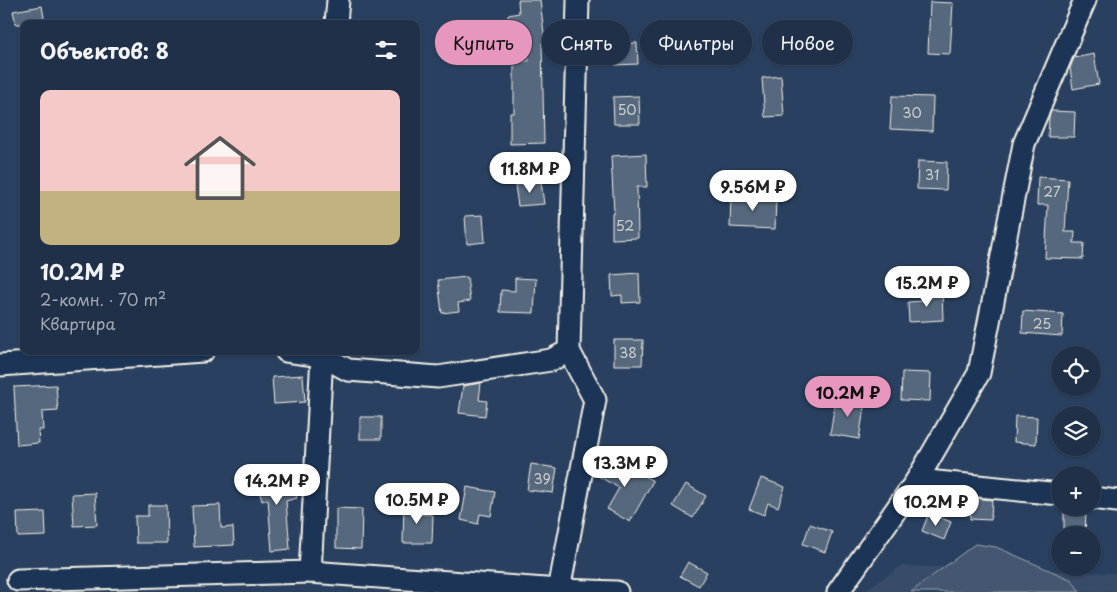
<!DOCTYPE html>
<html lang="ru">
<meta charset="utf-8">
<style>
:root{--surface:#203048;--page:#2d3c52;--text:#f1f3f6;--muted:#a2a9b4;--line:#3d4b60;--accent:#e797bd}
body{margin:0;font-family:"Playpen Sans",sans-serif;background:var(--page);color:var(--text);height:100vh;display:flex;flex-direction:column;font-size:19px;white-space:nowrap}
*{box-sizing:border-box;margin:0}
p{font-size:16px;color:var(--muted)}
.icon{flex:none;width:28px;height:28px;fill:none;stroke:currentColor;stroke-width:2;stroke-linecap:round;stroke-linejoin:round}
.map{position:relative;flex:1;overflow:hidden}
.details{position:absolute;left:20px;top:20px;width:400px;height:335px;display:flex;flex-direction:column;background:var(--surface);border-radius:10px;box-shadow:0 1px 4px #0004,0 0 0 1px var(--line)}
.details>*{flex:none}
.top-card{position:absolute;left:435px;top:20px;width:475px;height:45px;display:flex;gap:10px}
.buttons{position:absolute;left:1051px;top:346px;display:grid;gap:10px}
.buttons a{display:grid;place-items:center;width:50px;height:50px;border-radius:50%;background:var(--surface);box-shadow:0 1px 4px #0004,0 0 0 1px var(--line);font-size:25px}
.price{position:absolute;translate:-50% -42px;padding:0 11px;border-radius:18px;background:#fff;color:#222;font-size:16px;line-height:32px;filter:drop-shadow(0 1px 2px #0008)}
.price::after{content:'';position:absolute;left:50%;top:30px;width:15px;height:11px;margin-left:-8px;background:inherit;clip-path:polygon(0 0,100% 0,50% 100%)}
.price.current{background:var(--accent);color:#111}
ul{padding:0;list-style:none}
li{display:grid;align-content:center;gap:10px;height:265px;padding:0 20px}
li span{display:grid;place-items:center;height:155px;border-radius:10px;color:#555}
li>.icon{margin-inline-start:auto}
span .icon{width:90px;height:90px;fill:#fffc;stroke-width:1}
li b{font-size:21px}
h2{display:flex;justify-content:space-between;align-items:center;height:60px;padding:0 20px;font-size:21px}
.tag{padding:0 18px;border-radius:22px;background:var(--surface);box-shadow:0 1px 4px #0004,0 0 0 1px var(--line);font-size:18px;line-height:45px}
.tag.current{background:var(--accent);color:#111}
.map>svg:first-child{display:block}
.built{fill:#374c69}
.green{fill:#445771;stroke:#9ca4ac}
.building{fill:#56677d;stroke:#f4f1e8}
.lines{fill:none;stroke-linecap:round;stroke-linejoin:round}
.minor-casing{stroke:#f4f1e8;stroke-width:25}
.minor{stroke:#1d3557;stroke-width:21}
.labels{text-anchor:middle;stroke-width:5;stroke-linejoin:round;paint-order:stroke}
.number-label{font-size:14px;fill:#cccecd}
</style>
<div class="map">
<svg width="1117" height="592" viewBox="0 0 1117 592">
<rect width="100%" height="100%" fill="#2a4060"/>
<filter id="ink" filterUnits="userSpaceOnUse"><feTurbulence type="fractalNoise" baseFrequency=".02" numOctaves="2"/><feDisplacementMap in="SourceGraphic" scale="10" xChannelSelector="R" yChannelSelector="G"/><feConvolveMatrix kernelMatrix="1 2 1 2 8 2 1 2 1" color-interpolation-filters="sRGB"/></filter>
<g filter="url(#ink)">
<!-- built -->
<polygon class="built" points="901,566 1117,573 1117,592 862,592"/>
<!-- green -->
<polygon class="green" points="975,544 996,547 1072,580 1080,592 911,592"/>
<!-- building -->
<g class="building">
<polygon points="518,0 540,0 545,42 542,43 544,143 510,144 510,113 514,113 514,61 529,61 526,32 510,34 508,15 519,13"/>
<polygon points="930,2 953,3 950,54 928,53"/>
<polygon points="42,6 45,24 16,24 13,11"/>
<polygon points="637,43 638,64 615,65 614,44"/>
<polygon points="1094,54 1099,84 1073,89 1070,68 1074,58"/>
<polygon points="781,76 784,116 765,117 762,78"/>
<polygon points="639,96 640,124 614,124 613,97"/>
<polygon points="892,96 933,97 932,131 890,129"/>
<polygon points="1051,111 1075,112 1074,137 1048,137 1049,118"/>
<polygon points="646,154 647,187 637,187 638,238 612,239 612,213 614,213 611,156"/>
<polygon points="918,161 947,162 946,190 917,189"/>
<polygon points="1038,177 1068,179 1065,232 1075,232 1074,243 1084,243 1083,259 1045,258 1048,205 1037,205"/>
<polygon points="541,182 544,204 518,206 515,185"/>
<polygon points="731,196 776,197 775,229 730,227"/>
<polygon points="483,215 485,242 467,244 465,216"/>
<polygon points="639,273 640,302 622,303 622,295 612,296 611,275"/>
<polygon points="467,277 470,301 458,303 459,311 442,313 438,280"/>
<polygon points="515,278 536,279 534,313 500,312 501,290 515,291"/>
<polygon points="942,290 943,320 909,322 908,302 924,301 923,291"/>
<polygon points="1023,311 1063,314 1062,336 1022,333"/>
<polygon points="614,340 643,340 642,365 614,365"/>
<polygon points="902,372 931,373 930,401 901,400"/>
<polygon points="303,375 305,402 274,404 272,377"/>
<polygon points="481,383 479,400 487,401 485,416 459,413 463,386"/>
<polygon points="56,385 58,411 42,412 43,430 38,430 39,443 17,445 14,387"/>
<polygon points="836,397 865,402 859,439 830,434"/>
<polygon points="1015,416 1037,417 1036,444 1014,442"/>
<rect x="360" y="417" width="21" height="22"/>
<polygon points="610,456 653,481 630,522 607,509 619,488 598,476"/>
<polygon points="531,464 557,468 553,493 527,490"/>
<polygon points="278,469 282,482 291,479 297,498 286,501 290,549 272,551 268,499 262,501 255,476"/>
<polygon points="761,478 785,487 778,507 768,503 764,515 749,509"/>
<polygon points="686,484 706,496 693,518 673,506"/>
<polygon points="467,487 495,492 491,516 480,514 478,524 461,520"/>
<polygon points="95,493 97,525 74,526 72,494"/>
<polygon points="971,498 992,500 991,520 970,519"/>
<polygon points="404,501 419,501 419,514 433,515 432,543 403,543"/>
<polygon points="148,505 166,505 167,543 136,543 135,516 148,516"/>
<polygon points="220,505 221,528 233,527 234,545 194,547 192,506"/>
<polygon points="336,508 362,509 361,549 336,548"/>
<polygon points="1064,511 1086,512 1085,535 1064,534"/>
<polygon points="45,512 46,536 18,537 17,513"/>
<polygon points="929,513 951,522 944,540 922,531"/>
<polygon points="810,524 832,532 825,552 803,544"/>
<polygon points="688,562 707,572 699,586 680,576"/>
</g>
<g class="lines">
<defs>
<g id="minor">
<polyline points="336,24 338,0"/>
<polyline points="286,351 322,356 348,370 438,377 551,360 569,351"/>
<polyline points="328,351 322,356 310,572 559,590 617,592"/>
<polyline points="0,365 203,351"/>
<polyline points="917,480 1060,494"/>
<polyline points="1092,498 1117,501"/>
<polyline points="18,580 310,572"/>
<polyline points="559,590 595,400 569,351 578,0"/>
<polyline points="838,592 917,480 979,373 1024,144 1085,0"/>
</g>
</defs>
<!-- minor casing -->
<use href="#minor" class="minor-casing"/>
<!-- minor -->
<use href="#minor" class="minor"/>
</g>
</g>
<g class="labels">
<!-- number labels -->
<g class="number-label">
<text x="627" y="115">50</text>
<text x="912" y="118">30</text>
<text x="932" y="180">31</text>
<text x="1052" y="197">27</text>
<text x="625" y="231">52</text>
<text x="1042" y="329">25</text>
<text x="628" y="358">38</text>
<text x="542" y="484">39</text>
</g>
</g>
</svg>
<div class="buttons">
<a><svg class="icon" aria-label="locate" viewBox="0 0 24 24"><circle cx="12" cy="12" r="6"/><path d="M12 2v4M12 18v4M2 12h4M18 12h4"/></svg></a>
<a><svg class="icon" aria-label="layers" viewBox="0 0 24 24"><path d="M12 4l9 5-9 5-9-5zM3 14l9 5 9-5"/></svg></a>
<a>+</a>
<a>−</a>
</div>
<b class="price" style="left:530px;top:194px">11.8M ₽</b>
<b class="price" style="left:753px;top:212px">9.56M ₽</b>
<b class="price" style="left:927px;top:308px">15.2M ₽</b>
<b class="price current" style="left:848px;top:418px">10.2M ₽</b>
<b class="price" style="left:625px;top:488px">13.3M ₽</b>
<b class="price" style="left:277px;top:506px">14.2M ₽</b>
<b class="price" style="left:417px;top:525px">10.5M ₽</b>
<b class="price" style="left:936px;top:527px">10.2M ₽</b>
<div class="top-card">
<a class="tag current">Купить</a>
<a class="tag">Снять</a>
<a class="tag">Фильтры</a>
<a class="tag">Новое</a>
</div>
<section class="details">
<h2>Объектов: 8<svg class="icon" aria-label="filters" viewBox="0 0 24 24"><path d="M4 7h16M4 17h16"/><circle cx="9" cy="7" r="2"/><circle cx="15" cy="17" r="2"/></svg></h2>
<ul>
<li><span style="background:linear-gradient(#f6c9c9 65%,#c2b280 0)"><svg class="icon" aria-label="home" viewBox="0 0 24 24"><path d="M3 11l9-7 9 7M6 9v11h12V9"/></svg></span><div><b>10.2M ₽</b><p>2-комн. · 70 m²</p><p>Квартира</p></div></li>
</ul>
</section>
</div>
